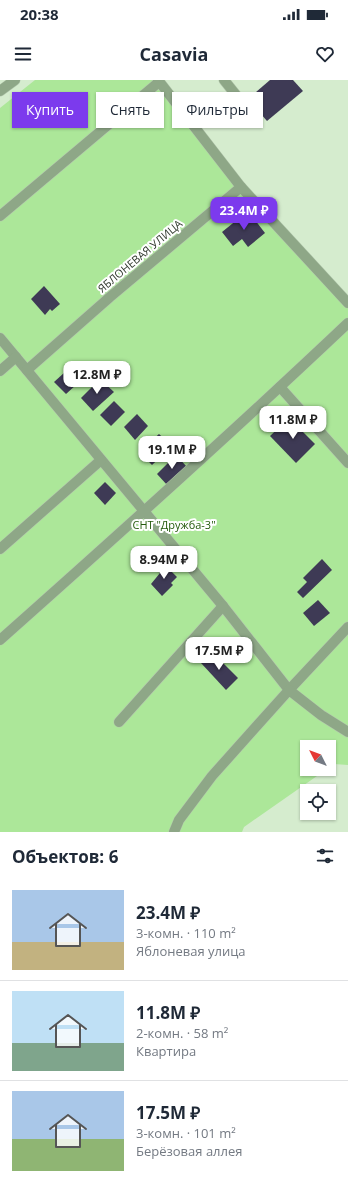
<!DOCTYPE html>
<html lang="ru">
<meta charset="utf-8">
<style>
:root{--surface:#fff;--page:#f6f6f7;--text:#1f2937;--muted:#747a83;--line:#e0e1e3;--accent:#7c3aed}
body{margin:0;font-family:"Open Sans",sans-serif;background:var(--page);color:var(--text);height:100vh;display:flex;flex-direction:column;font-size:15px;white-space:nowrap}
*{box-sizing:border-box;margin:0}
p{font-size:13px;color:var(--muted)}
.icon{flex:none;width:22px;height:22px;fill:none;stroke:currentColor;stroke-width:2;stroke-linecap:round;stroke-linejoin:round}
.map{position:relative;height:752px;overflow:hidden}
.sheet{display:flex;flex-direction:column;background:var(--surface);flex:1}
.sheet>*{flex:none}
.hud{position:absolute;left:12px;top:12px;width:324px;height:36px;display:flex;gap:8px}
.needle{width:26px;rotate:312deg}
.tools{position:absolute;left:300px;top:660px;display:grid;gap:8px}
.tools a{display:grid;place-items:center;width:36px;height:36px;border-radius:0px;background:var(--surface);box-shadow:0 1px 3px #0004;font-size:20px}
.price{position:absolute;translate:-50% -34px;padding:0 9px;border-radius:8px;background:#fff;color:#222;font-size:13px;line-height:26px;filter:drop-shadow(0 1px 2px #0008)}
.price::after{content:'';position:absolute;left:50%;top:24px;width:12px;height:9px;margin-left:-6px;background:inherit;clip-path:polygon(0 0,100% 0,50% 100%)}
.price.current{background:var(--accent);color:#fff}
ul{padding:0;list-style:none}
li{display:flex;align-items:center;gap:12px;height:100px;padding:0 12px}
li+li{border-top:1px solid var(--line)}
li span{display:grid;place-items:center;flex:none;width:112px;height:80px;border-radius:0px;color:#555}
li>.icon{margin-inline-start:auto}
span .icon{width:48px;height:48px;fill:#fffc;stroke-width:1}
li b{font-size:17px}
h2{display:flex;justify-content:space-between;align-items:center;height:48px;padding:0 12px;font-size:17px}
.chip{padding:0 14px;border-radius:0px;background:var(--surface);box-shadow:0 1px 3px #0004;font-size:14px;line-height:36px}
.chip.current{background:var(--accent);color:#fff}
.status{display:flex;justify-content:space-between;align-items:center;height:28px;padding:0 20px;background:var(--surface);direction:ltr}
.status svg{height:11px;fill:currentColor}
header{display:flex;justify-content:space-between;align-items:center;height:52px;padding:0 12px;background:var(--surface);font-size:18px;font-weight:700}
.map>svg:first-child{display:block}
.green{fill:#ace799}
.building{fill:#3e3a55}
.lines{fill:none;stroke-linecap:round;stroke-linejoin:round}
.minor-casing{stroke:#b4c8ae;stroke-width:11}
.minor{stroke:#8ea787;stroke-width:10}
.labels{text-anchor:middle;stroke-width:4;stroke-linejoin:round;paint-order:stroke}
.street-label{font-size:11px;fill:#2f382c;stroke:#fff}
.park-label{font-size:11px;fill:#245a0c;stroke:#fff}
</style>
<div class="status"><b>20:38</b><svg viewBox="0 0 49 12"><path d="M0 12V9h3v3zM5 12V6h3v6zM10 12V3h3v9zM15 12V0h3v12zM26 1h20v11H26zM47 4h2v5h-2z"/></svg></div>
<header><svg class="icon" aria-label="menu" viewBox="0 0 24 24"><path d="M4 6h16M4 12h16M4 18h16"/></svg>Casavia<svg class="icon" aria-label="heart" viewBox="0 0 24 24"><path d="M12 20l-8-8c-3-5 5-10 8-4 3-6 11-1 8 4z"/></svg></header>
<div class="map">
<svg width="348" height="752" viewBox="0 0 348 752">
<rect width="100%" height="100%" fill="#d5ecce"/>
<!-- green -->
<polygon class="green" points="35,0 154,0 348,222 348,685 334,684 329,687 329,667 307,667 307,689 327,689 244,747 242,752 0,752 0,28"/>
<!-- building -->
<g class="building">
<polygon points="270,0 293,0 303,11 267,41 248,19"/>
<polygon points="248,131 265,153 248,167 242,159 233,166 222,152"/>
<polygon points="44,206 60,224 52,231 50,229 45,235 31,219"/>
<polygon points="75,283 87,295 66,314 54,302"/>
<polygon points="100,299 114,312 93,331 81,318"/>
<polygon points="114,321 125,332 111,346 100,335"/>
<polygon points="137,334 148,346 135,360 124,347"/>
<polygon points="289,338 315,364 296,383 270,356"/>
<polygon points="159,354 172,366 152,385 139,372"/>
<polygon points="176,375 187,387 168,406 157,394"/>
<polygon points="105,402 116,413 105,425 94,413"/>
<polygon points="322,479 332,490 303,518 297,512 307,502 303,498"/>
<polygon points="164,484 177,497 171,503 173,505 162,516 151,504 160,493 158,491"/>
<polygon points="318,520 330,533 314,546 303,533"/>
<polygon points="212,572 238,598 226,610 201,583"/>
</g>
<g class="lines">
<defs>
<g id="minor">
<polyline points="224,0 244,25"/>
<polyline points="0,11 15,0"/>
<polyline points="241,107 348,223"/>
<polyline points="0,136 159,2"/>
<polyline points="0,258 223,526 289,610 348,547"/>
<polyline points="27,290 110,217 241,107 158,0"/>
<polyline points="0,291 16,277"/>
<polyline points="280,307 348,383"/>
<polyline points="0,469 101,380"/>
<path d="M0,560C117,456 234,351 348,243"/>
<polyline points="119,642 223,526"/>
<polyline points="174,752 179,740 212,696 289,610 321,635 348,652"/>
</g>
</defs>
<!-- minor casing -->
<use href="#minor" class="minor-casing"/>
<!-- minor -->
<use href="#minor" class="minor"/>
</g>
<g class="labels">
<!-- street labels -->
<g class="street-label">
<text transform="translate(140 176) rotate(-40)" y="4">ЯБЛОНЕВАЯ УЛИЦА</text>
</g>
<!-- park labels -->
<g class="park-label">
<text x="174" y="449">СНТ "Дружба-3"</text>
</g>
</g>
</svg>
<div class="tools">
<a><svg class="needle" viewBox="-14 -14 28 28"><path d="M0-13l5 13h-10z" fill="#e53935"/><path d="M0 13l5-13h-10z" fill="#747a83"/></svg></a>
<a><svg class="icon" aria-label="locate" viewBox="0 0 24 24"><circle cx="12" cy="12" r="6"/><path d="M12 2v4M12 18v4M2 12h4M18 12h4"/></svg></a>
</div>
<b class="price current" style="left:244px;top:151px">23.4M ₽</b>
<b class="price" style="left:97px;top:315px">12.8M ₽</b>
<b class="price" style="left:293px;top:360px">11.8M ₽</b>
<b class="price" style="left:172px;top:390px">19.1M ₽</b>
<b class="price" style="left:164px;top:500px">8.94M ₽</b>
<b class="price" style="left:219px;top:591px">17.5M ₽</b>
<div class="hud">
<a class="chip current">Купить</a>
<a class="chip">Снять</a>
<a class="chip">Фильтры</a>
</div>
</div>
<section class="sheet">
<h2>Объектов: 6<svg class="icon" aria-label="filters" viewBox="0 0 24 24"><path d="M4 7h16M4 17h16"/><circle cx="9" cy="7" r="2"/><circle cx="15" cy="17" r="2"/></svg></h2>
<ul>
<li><span style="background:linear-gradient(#a9c7e8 65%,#c2b280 0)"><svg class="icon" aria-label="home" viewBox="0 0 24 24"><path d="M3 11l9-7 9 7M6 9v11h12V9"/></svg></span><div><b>23.4M ₽</b><p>3-комн. · 110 m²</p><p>Яблоневая улица</p></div></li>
<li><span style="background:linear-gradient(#bfe0f5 65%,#7fa58c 0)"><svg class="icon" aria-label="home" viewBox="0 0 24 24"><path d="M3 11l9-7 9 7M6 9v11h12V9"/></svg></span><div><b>11.8M ₽</b><p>2-комн. · 58 m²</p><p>Квартира</p></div></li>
<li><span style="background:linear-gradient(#a9c7e8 60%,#8fb573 0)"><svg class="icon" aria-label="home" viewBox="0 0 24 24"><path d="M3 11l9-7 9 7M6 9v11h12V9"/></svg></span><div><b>17.5M ₽</b><p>3-комн. · 101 m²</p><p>Берёзовая аллея</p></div></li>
</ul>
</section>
